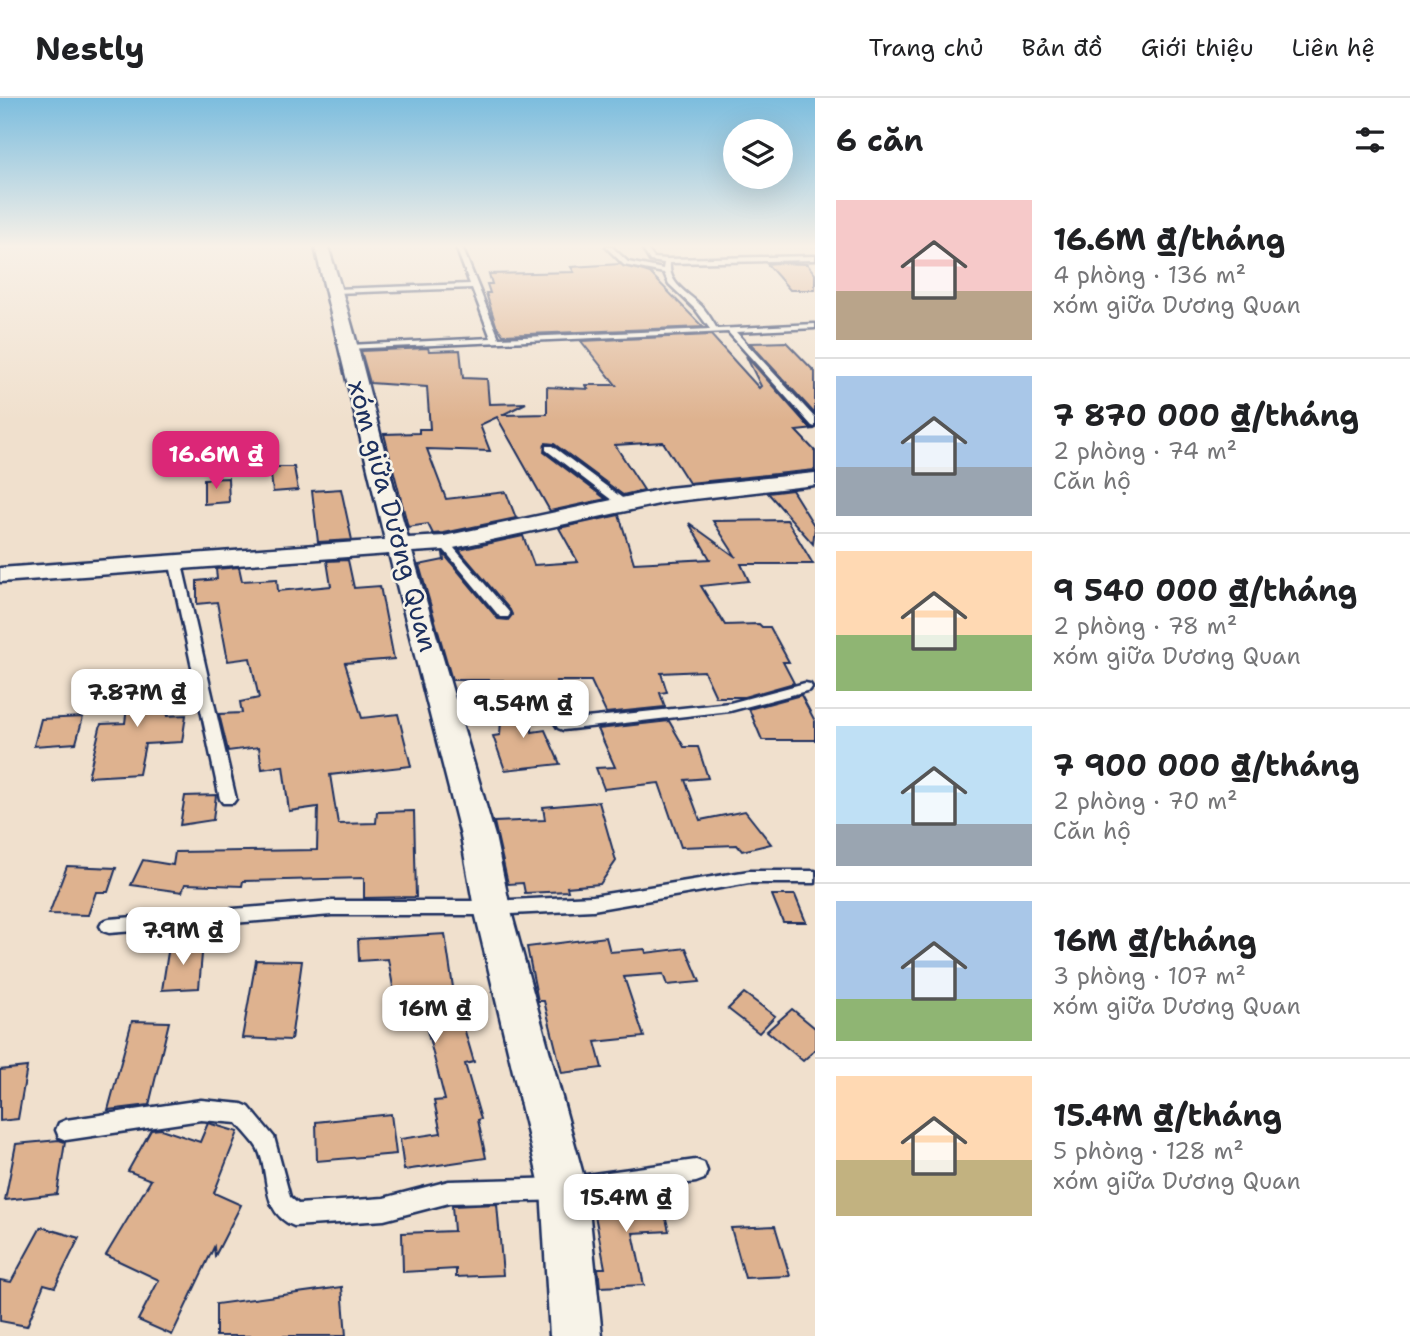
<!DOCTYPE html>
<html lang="vi">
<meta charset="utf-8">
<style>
:root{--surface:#fff;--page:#f6f6f6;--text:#202124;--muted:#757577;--line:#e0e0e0;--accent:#db2777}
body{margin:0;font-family:"Shantell Sans",sans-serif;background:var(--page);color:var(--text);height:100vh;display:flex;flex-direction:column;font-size:26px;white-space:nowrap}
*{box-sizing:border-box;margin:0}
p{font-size:23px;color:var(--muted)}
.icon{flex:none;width:38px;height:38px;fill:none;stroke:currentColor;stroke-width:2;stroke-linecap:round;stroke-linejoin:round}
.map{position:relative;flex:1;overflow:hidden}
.side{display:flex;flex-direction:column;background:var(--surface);width:595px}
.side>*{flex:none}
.tools{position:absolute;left:723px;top:21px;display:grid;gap:14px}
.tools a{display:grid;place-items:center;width:70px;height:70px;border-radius:50%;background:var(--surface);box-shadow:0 7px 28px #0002;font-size:35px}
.price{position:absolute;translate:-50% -60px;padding:0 16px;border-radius:14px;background:#fff;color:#222;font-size:23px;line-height:46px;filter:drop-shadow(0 2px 4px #0008)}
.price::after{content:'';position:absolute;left:50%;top:42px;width:21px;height:16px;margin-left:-10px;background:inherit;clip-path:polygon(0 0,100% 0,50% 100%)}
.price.active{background:var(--accent);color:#fff}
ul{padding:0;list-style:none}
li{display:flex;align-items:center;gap:21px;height:175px;padding:0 21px}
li+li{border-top:2px solid var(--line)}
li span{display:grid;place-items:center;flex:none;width:196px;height:140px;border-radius:0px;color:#555}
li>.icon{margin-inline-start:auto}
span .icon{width:84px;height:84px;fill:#fffc;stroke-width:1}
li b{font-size:30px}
h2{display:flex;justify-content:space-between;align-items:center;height:84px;padding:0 21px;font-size:30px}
header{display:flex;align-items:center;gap:42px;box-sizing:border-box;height:98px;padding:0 35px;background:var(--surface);border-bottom:2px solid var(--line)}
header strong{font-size:33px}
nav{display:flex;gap:38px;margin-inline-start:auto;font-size:24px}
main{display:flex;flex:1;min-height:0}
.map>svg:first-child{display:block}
.building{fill:#deb28f;stroke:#1b2f5e;stroke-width:2}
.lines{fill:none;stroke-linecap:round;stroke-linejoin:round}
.lane-casing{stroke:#1b2f5e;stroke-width:5}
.street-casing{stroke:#1b2f5e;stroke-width:5}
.lane{fill:#f7f3e8;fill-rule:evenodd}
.street{fill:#f7f3e8;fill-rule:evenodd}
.labels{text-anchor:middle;stroke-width:5;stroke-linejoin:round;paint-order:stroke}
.street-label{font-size:26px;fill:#1b2f5e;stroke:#f7f3e8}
</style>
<header>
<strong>Nestly</strong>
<nav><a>Trang chủ</a><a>Bản đồ</a><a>Giới thiệu</a><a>Liên hệ</a></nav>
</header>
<main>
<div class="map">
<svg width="815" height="1238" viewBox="0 0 815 1238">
<rect width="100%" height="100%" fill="#f0e0cd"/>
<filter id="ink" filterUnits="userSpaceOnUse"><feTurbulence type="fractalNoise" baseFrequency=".0143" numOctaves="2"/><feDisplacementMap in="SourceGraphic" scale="14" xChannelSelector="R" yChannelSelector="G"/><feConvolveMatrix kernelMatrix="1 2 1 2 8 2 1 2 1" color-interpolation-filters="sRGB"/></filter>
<g filter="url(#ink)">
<!-- building -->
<g class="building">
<polygon points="777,165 807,166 815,176 815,192 790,192 767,166"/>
<polygon points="620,166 650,175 703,229 503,237 496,227 486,195 490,195 487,186 492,186 489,176 574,174 571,169"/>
<polygon points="711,237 759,290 761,288 746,258 810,330 815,331 796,333 815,353 815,372 689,385 663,344 615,347 644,392 623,397 554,346 546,345 544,354 606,401 550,413 497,319 480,327 490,353 427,351 446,401 506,394 516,420 444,435 433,436 428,426 408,429 384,336 419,335 419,331 430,331 427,289 370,285 361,253 428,250 429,253 460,252 463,280 487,281 489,306 526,305 502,317 547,316 547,289 588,291 586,287 616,287 581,243"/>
<polygon points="786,244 815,274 815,316 750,245"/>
<polygon points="270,369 294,369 298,392 273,394"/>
<polygon points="228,380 229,404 204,406 204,381"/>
<polygon points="341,391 352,442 318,444 312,393"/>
<polygon points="792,392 815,429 813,446 768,395"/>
<polygon points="619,417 634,465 710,461 689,425 736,459 713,423 787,422 813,466 741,466 749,483 701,488 725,527 759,526 762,529 770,529 789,564 783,564 794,585 744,599 716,599 704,573 661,575 667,594 660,595 665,609 606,615 591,583 556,583 557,588 503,593 503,582 452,582 419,467 444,462 443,455 498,521 508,522 512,517 510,512 459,452 523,438 534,467 578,464 559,430"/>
<polygon points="348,462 354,490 380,488 394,561 345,565 362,620 398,616 411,668 330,677 338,726 376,725 377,714 414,713 416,799 364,800 364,780 243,783 242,788 185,786 182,794 131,787 143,762 173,767 175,754 317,752 318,709 289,713 283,668 262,671 259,649 228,653 219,616 242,615 240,604 259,600 250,560 228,563 217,504 197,506 197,483 217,481 216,471 239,469 242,483 277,481 278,493 331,488 327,463"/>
<polygon points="171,576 167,618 186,617 182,644 145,646 139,676 88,679 101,626 125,625 131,579"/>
<polygon points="801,597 815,623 815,642 762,642 749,611"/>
<polygon points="532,603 532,634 545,632 560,666 505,672 493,638 500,637 502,607"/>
<polygon points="83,619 76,645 34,648 41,621"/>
<polygon points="669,623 684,649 698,649 708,680 685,682 700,722 745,713 771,746 742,753 737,747 681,749 659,685 604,691 596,670 615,669 598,631"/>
<polygon points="216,697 213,722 180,727 185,698"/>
<polygon points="599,704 616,763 600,786 567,789 568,793 525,795 523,785 508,786 494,724 545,722 543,709"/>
<polygon points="67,768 116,770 108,794 96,794 88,817 49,816"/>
<polygon points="772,797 795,797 806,824 783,824"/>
<polygon points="445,836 454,896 474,964 465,966 481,1021 478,1022 486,1060 404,1072 400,1041 441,1035 434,1003 445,1002 419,901 396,905 388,861 359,863 358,841"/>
<polygon points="606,839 610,854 645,851 646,855 686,850 700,884 667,887 663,876 624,879 644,939 595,944 602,970 562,975 544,903 538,903 527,849"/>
<polygon points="203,845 199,890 162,892 169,848"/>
<polygon points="256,862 302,863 291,942 242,940"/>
<polygon points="744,895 775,918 759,935 728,911"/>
<polygon points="792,911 815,930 815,952 803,963 767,933"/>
<polygon points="132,923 169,924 149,1007 108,1012"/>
<polygon points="27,969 18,1021 0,1023 0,972"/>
<polygon points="391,1016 396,1056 317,1063 316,1024"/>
<polygon points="208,1025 238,1034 214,1095 241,1107 215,1158 214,1149 172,1237 138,1222 159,1182 106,1157 151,1082 128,1073 151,1032 161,1031 200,1044"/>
<polygon points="59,1042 65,1044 57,1096 5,1102 16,1046"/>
<polygon points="659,1092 669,1133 633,1135 644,1187 600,1189 598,1170 605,1170 592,1101"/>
<polygon points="497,1106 503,1177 456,1179 456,1171 403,1174 402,1135 454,1133 452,1108"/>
<polygon points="775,1128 790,1178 745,1180 731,1130"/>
<polygon points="41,1129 79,1140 55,1189 44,1186 27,1228 0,1223 0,1182 11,1184"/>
<polygon points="342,1189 346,1238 216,1238 216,1206"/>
</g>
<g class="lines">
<defs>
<g id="lane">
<path d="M456,149H462L499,240L710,231L696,212L669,186L664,175L624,167L606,149H612L628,164L663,171L664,165L650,163L642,150H646L654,160L667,161L815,158V162L670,165C668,188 690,195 704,211C709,217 713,224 717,231L815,226V230L736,234L815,320V329L812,328L728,234L346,251L345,249L349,247L491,240L472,190L335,195L331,193L335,191L470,186Z"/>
<polygon points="546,348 552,348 629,405 629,409 621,409 546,352"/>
<polygon points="444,442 448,443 508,513 510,516 508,519 500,519 440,447 440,443"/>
<polygon points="175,459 181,462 236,701 233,705 223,705 220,701 169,462"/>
<polygon points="805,585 810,586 812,589 810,592 730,613 563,632 558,630 539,600 444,611 437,607 444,603 543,591 548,592 567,622 730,605"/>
<polygon points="749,773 815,773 815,785 749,785 593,812 492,817 332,817 109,835 103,833 100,828 103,823 109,821 332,803 492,803 593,798"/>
<path d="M201,1002L242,1006L249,1009L274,1039L290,1099L298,1106L384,1100L449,1083L564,1080L696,1062L704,1065L707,1073L704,1081L696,1084L564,1102L449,1105L384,1122L294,1128C260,1114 271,1079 258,1051C253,1042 243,1033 237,1025L201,1022L66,1042L59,1039L56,1032L59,1025L66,1022Z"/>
</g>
<path id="street" d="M315,149H328C360,244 380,344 408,440L444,438L668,390L815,375V387L668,404L444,452L412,454L495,738L510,810L587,1091L602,1238H550L541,1091L474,810L461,738L389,456L0,484V470L385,442Z"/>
</defs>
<!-- lane casing -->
<use href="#lane" class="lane-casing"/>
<!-- street casing -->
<use href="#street" class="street-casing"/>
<!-- lane -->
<use href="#lane" class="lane"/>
<!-- street -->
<use href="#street" class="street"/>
</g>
</g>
<!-- sky -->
<linearGradient id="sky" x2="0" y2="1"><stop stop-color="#7cbdde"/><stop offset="0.46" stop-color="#f8f1e8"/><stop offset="1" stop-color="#f8f1e8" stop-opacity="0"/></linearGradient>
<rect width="815" height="322" fill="url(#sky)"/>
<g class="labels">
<!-- street labels -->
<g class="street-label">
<text transform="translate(393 418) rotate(75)" y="9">xóm giữa Dương Quan</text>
</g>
</g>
</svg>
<div class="tools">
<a><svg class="icon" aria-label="layers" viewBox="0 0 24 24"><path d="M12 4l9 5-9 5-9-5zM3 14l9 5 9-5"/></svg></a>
</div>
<b class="price active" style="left:216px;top:393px">16.6M ₫</b>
<b class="price" style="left:137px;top:631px">7.87M ₫</b>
<b class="price" style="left:523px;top:642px">9.54M ₫</b>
<b class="price" style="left:183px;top:869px">7.9M ₫</b>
<b class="price" style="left:435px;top:947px">16M ₫</b>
<b class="price" style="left:626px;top:1136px">15.4M ₫</b>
</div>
<section class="side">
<h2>6 căn<svg class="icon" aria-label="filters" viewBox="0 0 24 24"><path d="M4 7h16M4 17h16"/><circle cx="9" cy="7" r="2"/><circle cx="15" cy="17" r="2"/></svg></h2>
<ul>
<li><span style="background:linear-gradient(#f6c9c9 65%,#b9a48a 0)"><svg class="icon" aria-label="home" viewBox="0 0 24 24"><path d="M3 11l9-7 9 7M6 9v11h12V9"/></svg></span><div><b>16.6M ₫/tháng</b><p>4 phòng · 136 m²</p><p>xóm giữa Dương Quan</p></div></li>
<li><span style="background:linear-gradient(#a9c7e8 65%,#9aa5b1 0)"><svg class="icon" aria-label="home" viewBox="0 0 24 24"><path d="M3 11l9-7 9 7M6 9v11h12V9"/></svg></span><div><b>7 870 000 ₫/tháng</b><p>2 phòng · 74 m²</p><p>Căn hộ</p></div></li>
<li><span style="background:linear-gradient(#ffd9b3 60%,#8fb573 0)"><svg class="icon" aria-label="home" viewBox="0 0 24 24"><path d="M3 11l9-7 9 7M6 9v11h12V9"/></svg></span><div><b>9 540 000 ₫/tháng</b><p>2 phòng · 78 m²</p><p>xóm giữa Dương Quan</p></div></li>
<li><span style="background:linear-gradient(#bfe0f5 70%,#9aa5b1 0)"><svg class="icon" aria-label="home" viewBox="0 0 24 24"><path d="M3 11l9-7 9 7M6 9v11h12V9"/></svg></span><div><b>7 900 000 ₫/tháng</b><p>2 phòng · 70 m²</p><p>Căn hộ</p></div></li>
<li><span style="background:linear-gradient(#a9c7e8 70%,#8fb573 0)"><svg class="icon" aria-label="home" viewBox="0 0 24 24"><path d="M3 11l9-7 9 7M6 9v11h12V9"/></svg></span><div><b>16M ₫/tháng</b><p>3 phòng · 107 m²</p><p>xóm giữa Dương Quan</p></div></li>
<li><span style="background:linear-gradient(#ffd9b3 60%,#c2b280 0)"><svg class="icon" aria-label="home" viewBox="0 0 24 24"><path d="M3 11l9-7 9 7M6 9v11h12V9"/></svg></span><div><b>15.4M ₫/tháng</b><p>5 phòng · 128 m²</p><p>xóm giữa Dương Quan</p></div></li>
</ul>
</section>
</main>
